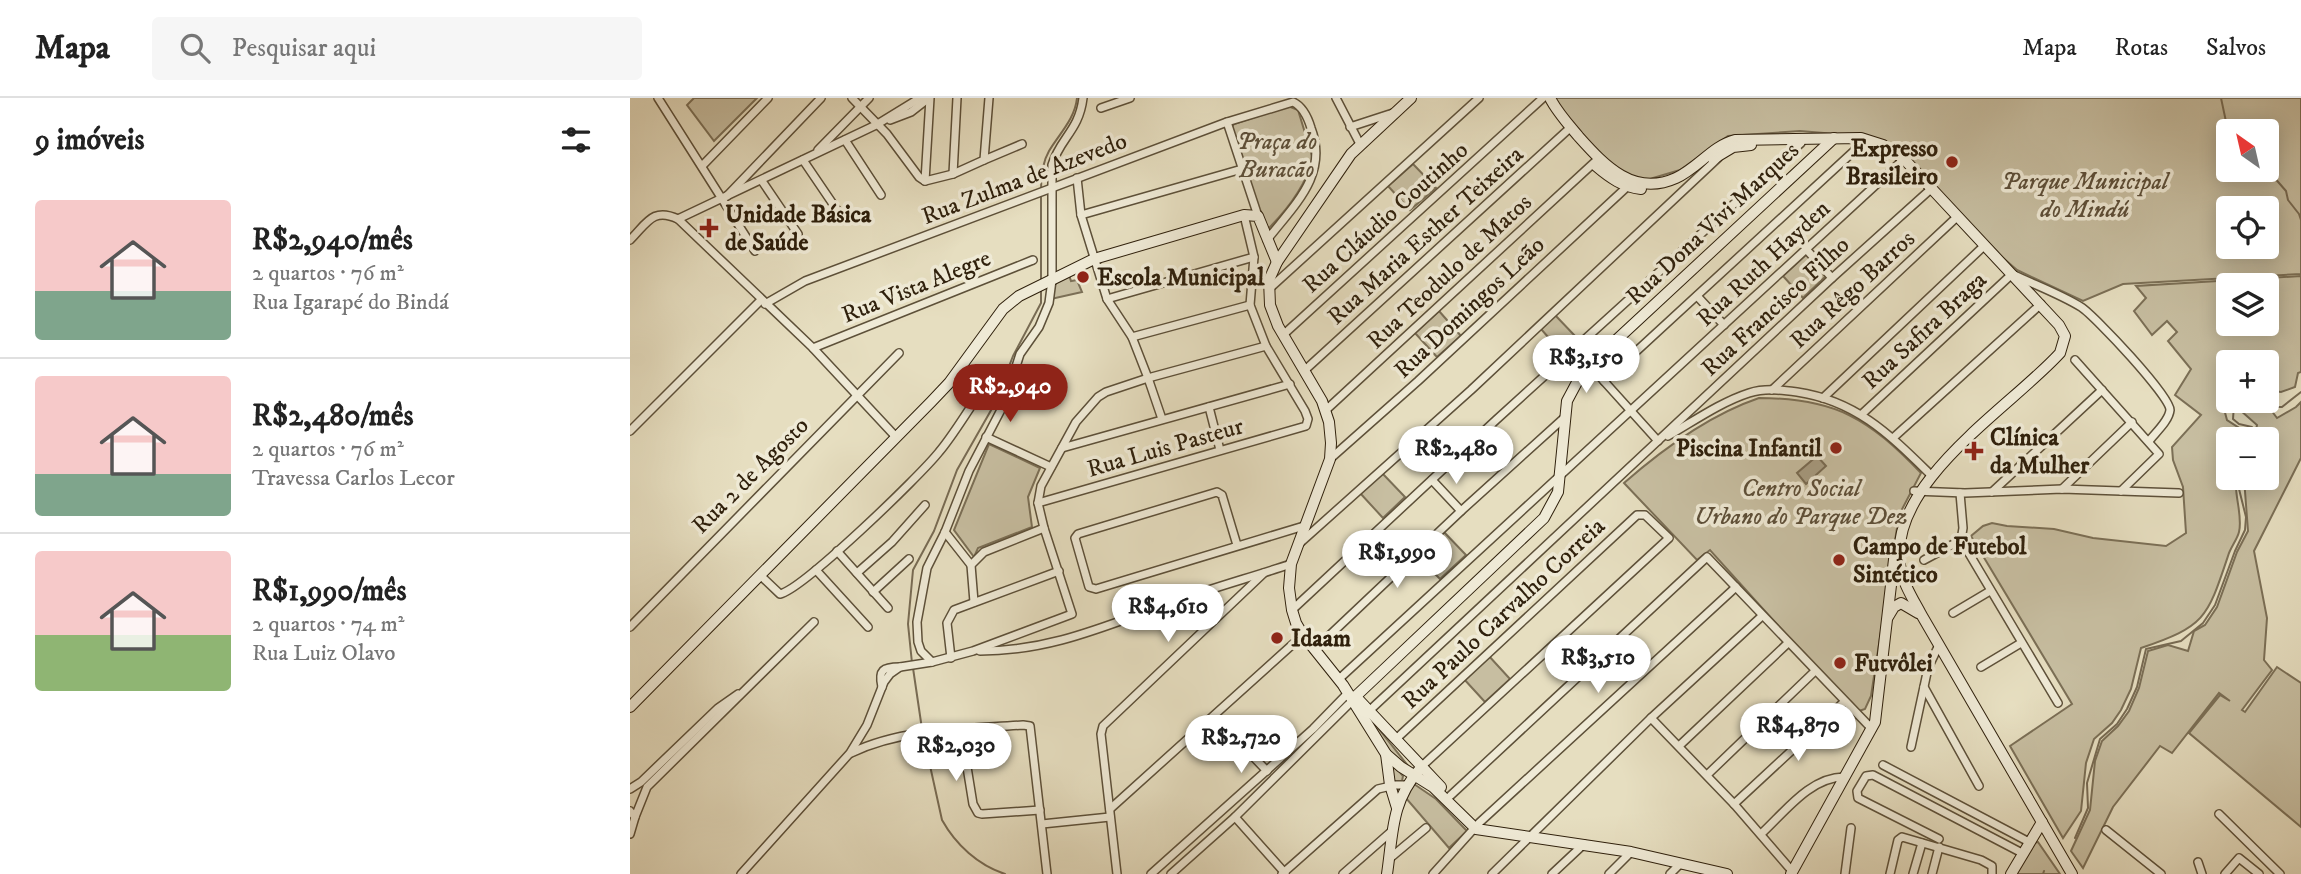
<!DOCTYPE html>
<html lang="pt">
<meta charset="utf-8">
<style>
:root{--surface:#fff;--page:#f6f6f6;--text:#222;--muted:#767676;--line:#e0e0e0;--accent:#8f2418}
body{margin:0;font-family:"IM FELL DW Pica",serif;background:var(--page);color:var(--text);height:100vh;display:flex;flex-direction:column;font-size:26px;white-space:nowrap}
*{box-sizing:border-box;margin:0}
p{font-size:23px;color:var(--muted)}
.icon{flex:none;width:38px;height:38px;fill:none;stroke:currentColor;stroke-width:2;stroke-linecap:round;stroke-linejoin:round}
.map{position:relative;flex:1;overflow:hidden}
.panel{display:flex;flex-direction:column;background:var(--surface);width:630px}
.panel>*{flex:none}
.needle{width:46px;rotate:326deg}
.buttons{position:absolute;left:1586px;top:21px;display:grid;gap:14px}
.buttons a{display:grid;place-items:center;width:63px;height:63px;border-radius:7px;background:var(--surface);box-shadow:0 4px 18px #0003;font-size:35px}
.price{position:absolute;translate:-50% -60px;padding:0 16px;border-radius:24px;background:#fff;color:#222;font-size:23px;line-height:46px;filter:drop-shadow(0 2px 4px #0008)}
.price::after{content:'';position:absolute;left:50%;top:42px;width:21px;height:16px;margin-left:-10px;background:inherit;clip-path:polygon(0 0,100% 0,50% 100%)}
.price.on{background:var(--accent);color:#fff}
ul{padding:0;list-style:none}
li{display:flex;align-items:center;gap:21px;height:175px;padding:0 35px}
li+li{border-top:2px solid var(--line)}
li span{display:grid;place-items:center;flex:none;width:196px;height:140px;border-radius:7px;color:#555}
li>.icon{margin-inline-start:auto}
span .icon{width:84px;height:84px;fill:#fffc;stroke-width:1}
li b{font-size:30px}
h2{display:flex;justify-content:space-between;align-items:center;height:84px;padding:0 35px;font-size:30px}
header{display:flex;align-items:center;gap:42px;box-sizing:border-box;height:98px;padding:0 35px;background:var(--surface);border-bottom:2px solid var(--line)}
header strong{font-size:33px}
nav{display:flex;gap:38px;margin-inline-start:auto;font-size:24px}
.search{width:490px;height:63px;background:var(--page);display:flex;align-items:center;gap:18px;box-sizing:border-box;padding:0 24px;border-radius:7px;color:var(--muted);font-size:26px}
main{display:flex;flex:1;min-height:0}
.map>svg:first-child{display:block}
.green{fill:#c7bea1;stroke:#7b6f56;stroke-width:2;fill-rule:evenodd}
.water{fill:#a89d83;stroke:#786b53;stroke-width:2}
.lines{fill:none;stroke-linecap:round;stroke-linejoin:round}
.stream{stroke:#786b53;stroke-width:2}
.street-casing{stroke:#5d5039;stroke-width:10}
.secondary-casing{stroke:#2f200c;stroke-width:12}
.street{stroke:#efead6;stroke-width:7}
.secondary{stroke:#efead6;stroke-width:10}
.poi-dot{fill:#8f2418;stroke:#efead6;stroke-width:2.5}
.labels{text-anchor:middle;stroke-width:7;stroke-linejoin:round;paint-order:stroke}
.park-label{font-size:24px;font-style:italic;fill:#5d4f39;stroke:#efead6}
.poi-label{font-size:24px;font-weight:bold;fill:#2f200c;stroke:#efead6;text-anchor:start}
.street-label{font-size:24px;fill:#2f200c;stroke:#efead6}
</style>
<header>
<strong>Mapa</strong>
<div class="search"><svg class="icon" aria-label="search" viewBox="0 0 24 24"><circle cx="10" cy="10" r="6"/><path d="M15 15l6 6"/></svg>Pesquisar aqui</div>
<nav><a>Mapa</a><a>Rotas</a><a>Salvos</a></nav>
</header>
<main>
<section class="panel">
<h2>9 imóveis<svg class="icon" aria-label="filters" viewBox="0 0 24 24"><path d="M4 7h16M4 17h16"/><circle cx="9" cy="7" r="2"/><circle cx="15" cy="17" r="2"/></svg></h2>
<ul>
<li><span style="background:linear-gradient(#f6c9c9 65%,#7fa58c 0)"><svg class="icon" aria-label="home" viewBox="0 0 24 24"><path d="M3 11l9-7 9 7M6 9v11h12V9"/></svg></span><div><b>R$2,940/mês</b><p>2 quartos · 76 m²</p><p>Rua Igarapé do Bindá</p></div></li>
<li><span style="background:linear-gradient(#f6c9c9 70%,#7fa58c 0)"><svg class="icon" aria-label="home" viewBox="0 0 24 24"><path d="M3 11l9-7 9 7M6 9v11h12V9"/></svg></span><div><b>R$2,480/mês</b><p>2 quartos · 76 m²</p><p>Travessa Carlos Lecor</p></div></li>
<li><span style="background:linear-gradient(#f6c9c9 60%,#8fb573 0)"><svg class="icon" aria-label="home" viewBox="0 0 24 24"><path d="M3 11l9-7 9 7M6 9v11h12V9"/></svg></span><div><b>R$1,990/mês</b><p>2 quartos · 74 m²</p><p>Rua Luiz Olavo</p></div></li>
</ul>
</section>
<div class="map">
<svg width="1671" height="776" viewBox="0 0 1671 776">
<rect width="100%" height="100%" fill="#e6dec0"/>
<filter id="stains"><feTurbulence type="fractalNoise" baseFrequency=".00286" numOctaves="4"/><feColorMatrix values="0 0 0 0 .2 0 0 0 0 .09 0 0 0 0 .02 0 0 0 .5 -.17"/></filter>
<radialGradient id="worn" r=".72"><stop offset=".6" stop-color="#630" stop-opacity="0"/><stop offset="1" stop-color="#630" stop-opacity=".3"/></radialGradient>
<!-- green -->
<g class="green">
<polygon points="64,0 127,0 84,43 57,7"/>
<path d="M921,0H1671V176L1493,186L1453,203L1387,172L1372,159L1273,56L1206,36L1170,33L1098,38L1050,72L1013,83L986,75ZM1598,33H1636V72H1598ZM1598,110H1636V149H1598Z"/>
<path d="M658,8L668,12L683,61C675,89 658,111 638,131L634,130L602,29L604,26Z"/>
<polygon points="783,66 806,90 780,112 758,88"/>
<polygon points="1178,155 1197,177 1173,200 1153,178"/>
<path d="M439,177L441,183L447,182L452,194L421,201C423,186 426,182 439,177Z"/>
<path d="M1671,178V274L1668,275L1665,289L1651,294L1636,292V264H1598V301L1593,307L1597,322L1617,335L1615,341H1598V380H1606C1604,397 1613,418 1609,434C1607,442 1600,450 1598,458C1577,521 1575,528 1511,550L1501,591L1491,612L1482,625L1464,641L1456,665L1451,713L1433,740L1380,648L1442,606L1341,438L1353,428L1362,425L1377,428L1424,431L1463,440L1536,448L1556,435L1553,389L1543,362L1542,349L1571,317L1545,297L1561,271L1538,243L1547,234L1537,223L1522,237L1504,213L1516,200L1506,188ZM1598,187H1636V226H1598Z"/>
<polygon points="809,213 831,238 807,259 785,235"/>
<polygon points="925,217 947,240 932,255 911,231"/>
<path d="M1129,300C1206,300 1239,321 1291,375L1269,417L1241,598L1235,611L1226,614L1080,452L1067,462L994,385C1034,350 1079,317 1129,300Z"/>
<polygon points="1620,303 1635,304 1647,320 1666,309 1671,304 1671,360 1624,453 1637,520 1634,562 1642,572 1612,612 1615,614 1647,569 1671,585 1671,729 1559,635 1590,597 1600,603 1589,595 1542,655 1530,648 1483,709 1453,770 1441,753 1460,712 1465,663 1472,643 1488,628 1499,613 1509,590 1518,553 1538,547 1558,553 1564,533 1575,527 1587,509 1607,454 1618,433 1614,380 1636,380 1636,341 1624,341 1627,327 1610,312 1613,306"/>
<polygon points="359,346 410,370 398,399 402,429 348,450 344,459 324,432"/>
<polygon points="752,375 775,399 753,420 730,395"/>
<polygon points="813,433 836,457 810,481 787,457"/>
<polygon points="858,557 880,581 855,604 833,580"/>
<polygon points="733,611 779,669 768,672 773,678 772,683 781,690 784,686 806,701 837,733 819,750 775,699 780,692 763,685"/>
<polygon points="1408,744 1430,776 1385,776 1403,745"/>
</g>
<!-- water -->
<polygon class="water" points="1187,358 1196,368 1176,386 1167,375"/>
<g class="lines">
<!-- stream -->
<g class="stream">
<polyline points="1591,0 1598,33"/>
<polyline points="1636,70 1656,93 1658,102 1669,116 1671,122"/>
<path d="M411,91C411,79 412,65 419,53C429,36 445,21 447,0"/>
<polyline points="411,182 411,97"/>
<polyline points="1636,300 1645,309 1652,309 1671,294"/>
<polyline points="1608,303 1604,307 1603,321 1609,326 1622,329 1620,341"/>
<polyline points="282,565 278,526 283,472 304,433 327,372 364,307 383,258 411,205 411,191"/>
<polyline points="283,570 292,631"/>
<path d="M293,636L312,722C326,747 348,767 375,776"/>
<polyline points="1445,740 1458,710 1457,685 1470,641 1487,626 1497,611 1507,589 1516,551 1551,543 1573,525 1585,507 1605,453 1615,432 1616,419 1609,391 1612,380"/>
<polyline points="1413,776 1414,773"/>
</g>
<defs>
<g id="street">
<polyline points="28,0 125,153"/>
<polyline points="222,0 257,36 289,79 295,83 323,76 354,62 359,0"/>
<polyline points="706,0 730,46"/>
<polyline points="471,10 500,0"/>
<polyline points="260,22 281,14 299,0"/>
<polyline points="597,24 628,118"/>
<polyline points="720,29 763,15"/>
<polyline points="215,42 251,97"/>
<polyline points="188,52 239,0"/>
<polyline points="173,62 207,112"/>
<polyline points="354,62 392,46"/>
<polyline points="72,68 138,0"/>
<polyline points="323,76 327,0"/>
<polyline points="447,80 451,117 477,201 502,239 518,280 532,321"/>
<polyline points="132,83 168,136"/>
<polyline points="295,83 300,0"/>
<polyline points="97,98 191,0"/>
<polyline points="451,117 612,71"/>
<polyline points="48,121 246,27 290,0"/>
<path d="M0,142C17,125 23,109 48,121L183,250L266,339"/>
<polyline points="1176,151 1202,180"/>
<polyline points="639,191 849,0"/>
<polyline points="1067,198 1094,227"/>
<polyline points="477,201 624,159"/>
<path d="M135,206L175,183L597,24L663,4C672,8 678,20 681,30C699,77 664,107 637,142"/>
<polyline points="653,237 913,0"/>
<polyline points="502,239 620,207"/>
<polyline points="183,250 403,162"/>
<polyline points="945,251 1028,343"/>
<polyline points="1445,262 1529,356 1491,393"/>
<polyline points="675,272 941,29"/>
<polyline points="974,283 1224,53 1231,40"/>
<polyline points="1142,292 1328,118"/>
<polyline points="1193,300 1355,147"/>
<polyline points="579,309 590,352"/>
<polyline points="696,312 968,61"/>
<path d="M1232,316L1382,176C1405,187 1430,196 1451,209C1465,218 1540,298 1540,312C1539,323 1525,335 1519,343"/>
<polyline points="0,333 131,202"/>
<path d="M1038,338C1064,323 1091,304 1119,295C1135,290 1151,292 1167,294C1227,303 1260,337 1301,377"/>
<polyline points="356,339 421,369"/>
<polyline points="1263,340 1411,206"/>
<polyline points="432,350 660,286"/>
<polyline points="700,361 788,283 999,87"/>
<polyline points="802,382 831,413"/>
<polyline points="1432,391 1502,324"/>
<polyline points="1284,393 1335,395 1432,391 1549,395"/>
<polyline points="1362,394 1472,292"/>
<polyline points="408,405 676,328 678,321 675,313 636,248 620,207 624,159 614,117"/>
<polyline points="315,434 341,467"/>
<polyline points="1331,442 1428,605"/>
<polyline points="670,445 841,292 1088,60"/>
<polyline points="607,447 592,397 587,394 448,436 445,440 459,489 466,491 674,428"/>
<polyline points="207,453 258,510"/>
<polyline points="1294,462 1331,442 1333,430 1330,395"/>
<polyline points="186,472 238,529"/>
<polyline points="227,475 262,444 295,407"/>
<path d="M130,477L150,496C173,491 290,378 309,354C320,341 330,325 340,310"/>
<polyline points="243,494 279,461"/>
<polyline points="344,504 341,467 354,454 414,430"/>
<polyline points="662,512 866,322 1171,45 1171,40"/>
<polyline points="1323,515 1360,493"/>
<polyline points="0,529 269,255"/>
<polyline points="684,552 831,413 934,320"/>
<path d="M350,553C422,553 477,527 543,504C582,490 622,479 661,466"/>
<polyline points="321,560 317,525 324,512 429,473"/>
<path d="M302,564L291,553L288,544L287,524L297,470L315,434L339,373L374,306L390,256L409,229L419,205L422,182V67C430,40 449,33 453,0"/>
<polyline points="1351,569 1391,545"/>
<polyline points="709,581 1274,61"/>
<path d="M252,589C248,572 253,569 270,569"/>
<polyline points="1294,589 1349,688"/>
<polyline points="739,613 1202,180 1302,90"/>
<polyline points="584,618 637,673"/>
<polyline points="1021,620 1104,706 1162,773"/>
<polyline points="331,632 343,706 348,715 352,716 410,712"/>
<polyline points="766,641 1007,417 1015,417 1039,440 791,669"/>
<polyline points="1049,648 1158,545"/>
<polyline points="1281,649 1298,570 1308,549"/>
<path d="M221,655C273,630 336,631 393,627L400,628L417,776"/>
<polyline points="1253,667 1399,744"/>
<polyline points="1077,677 1184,574"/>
<polyline points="0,691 11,684 88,610 108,596"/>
<polyline points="820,698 1077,459 1242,631"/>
<polyline points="1104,706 1214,604"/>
<polyline points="480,711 673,537"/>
<polyline points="0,713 5,719 0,736"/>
<polyline points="1589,716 1650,776"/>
<polyline points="5,719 17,689 184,524"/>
<polyline points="605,719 655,775"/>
<polyline points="412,726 480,719"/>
<polyline points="1476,732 1531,776"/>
<path d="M1131,736C1154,715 1180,679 1214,679"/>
<polyline points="1309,741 1228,700 1227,693 1236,678 1243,677 1392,755"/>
<polyline points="759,761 796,730"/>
<polyline points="1568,764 1572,776"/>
<polyline points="111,776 220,655 237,627 254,584 260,576 270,569 302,564 343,553 442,516 414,430 408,405 411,388 446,324 468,299 476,294 518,280 636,248"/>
<polyline points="487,776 471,636 473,628 634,475"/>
<polyline points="521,776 683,631 718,595"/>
<polyline points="541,776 605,719 723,602"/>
<polyline points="652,776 748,691 765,687 776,687"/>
<polyline points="713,776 762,733"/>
<polyline points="803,776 849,725 1106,489"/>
<polyline points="862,776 1021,620 1132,518"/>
<polyline points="922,776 954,746"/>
<polyline points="979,776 1001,754"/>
<polyline points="1040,776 1051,765"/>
<polyline points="1215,776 1221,730"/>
<polyline points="1260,776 1268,742 1272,739 1351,762 1362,768 1362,776"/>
<polyline points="1283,776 1292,745"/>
<polyline points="1302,776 1309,749"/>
<polyline points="1595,776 1609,760 1629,776"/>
</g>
<g id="secondary">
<polyline points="781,0 721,56 647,164 639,182 640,207 648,228 692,303 699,324 701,345 700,361 661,466 659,490 662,512 666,525 673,537 713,587 756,656 771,669 803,689 846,731 1001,754 1097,776"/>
<path d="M920,0C927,14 939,27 949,39C975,68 1004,99 1046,80C1068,70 1082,48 1105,42L1231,40L1253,47L1274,61L1429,227L1435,238L1430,255C1381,309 1258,384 1270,467C1272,484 1283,501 1291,516L1442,776"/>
<polyline points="1083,61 1103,49 1121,47"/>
<path d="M966,68C980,80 993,89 1011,91"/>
<polyline points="1258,519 1264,509 1271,505 1288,515"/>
<polyline points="726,598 914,420 928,394 937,303 953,273 1204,40"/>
<polyline points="728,601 811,689"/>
<polyline points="0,609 301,304 319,285 373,211 389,198 464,161 614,117 628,118 647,164"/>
<polyline points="756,656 760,687 767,710"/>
<path d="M757,776C763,736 761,704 789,672"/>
<polyline points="1161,776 1245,624 1265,453"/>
<polyline points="1381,776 1412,724"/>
</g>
</defs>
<!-- street casing -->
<use href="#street" class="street-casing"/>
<!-- secondary casing -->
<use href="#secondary" class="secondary-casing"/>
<!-- street -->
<use href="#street" class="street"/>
<!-- secondary -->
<use href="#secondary" class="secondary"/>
</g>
<!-- markers -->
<g class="poi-dot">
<circle cx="1322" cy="64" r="7"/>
<path d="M75.5 119.5h7v7h7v7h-7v7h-7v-7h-7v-7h7z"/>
<circle cx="453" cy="179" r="7"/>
<circle cx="1206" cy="350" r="7"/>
<path d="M1340.5 342.5h7v7h7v7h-7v7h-7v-7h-7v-7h7z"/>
<circle cx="1209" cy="462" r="7"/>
<circle cx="647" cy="540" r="7"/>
<circle cx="1210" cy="565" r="7"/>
</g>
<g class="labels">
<!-- park labels -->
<g class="park-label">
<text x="647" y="51">Praça do<tspan x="647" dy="28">Buracão</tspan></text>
<text x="1455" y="91">Parque Municipal<tspan x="1455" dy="28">do Mindú</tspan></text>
<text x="1171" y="398">Centro Social<tspan x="1171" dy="28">Urbano do Parque Dez</tspan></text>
</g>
<!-- poi labels -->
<g class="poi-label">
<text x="1308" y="58" text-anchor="end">Expresso<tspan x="1308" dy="28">Brasileiro</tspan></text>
<text x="95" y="124">Unidade Básica<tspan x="95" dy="28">de Saúde</tspan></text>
<text x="467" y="187">Escola Municipal</text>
<text x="1360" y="347">Clínica<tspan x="1360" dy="28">da Mulher</tspan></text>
<text x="1192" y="358" text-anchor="end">Piscina Infantil</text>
<text x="1223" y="456">Campo de Futebol<tspan x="1223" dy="28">Sintético</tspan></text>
<text x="661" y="548">Idaam</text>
<text x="1224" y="573">Futvôlei</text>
</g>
<!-- street labels -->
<g class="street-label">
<text transform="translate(394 80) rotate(-21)" y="8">Rua Zulma de Azevedo</text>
<text transform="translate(755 119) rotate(-42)" y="8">Rua Cláudio Coutinho</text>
<text transform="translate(1082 125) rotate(-43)" y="8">Rua Dona Vivi Marques</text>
<text transform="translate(795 137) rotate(-42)" y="8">Rua Maria Esther Teixeira</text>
<text transform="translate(1133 165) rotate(-43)" y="8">Rua Ruth Hayden</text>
<text transform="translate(819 173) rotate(-43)" y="8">Rua Teodulo de Matos</text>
<text transform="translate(286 188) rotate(-22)" y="8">Rua Vista Alegre</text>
<text transform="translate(1222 191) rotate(-43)" y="8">Rua Rêgo Barros</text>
<text transform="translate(1145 208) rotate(-43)" y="8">Rua Francisco Filho</text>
<text transform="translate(839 209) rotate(-43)" y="8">Rua Domingos Leão</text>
<text transform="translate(1294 232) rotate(-43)" y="8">Rua Safira Braga</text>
<text transform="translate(535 349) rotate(-16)" y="8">Rua Luis Pasteur</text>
<text transform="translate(120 377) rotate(-45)" y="8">Rua 2 de Agosto</text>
<text transform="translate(873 515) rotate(-43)" y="8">Rua Paulo Carvalho Correia</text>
</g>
</g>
<rect width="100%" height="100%" filter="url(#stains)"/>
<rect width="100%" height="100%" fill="url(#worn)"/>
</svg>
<div class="buttons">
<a><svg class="needle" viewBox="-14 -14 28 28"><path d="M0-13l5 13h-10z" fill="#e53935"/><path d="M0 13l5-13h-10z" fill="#767676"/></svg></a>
<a><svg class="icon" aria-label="locate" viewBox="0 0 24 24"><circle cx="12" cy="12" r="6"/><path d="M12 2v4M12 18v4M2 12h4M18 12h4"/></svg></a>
<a><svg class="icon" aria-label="layers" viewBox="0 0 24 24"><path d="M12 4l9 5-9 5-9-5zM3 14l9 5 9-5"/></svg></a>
<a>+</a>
<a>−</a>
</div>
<b class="price" style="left:956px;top:297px">R$3,150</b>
<b class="price on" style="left:380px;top:326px">R$2,940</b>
<b class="price" style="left:826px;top:388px">R$2,480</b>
<b class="price" style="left:767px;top:492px">R$1,990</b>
<b class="price" style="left:538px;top:546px">R$4,610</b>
<b class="price" style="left:968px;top:597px">R$3,510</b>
<b class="price" style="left:1168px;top:665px">R$4,870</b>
<b class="price" style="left:611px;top:677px">R$2,720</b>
<b class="price" style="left:326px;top:685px">R$2,030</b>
</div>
</main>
